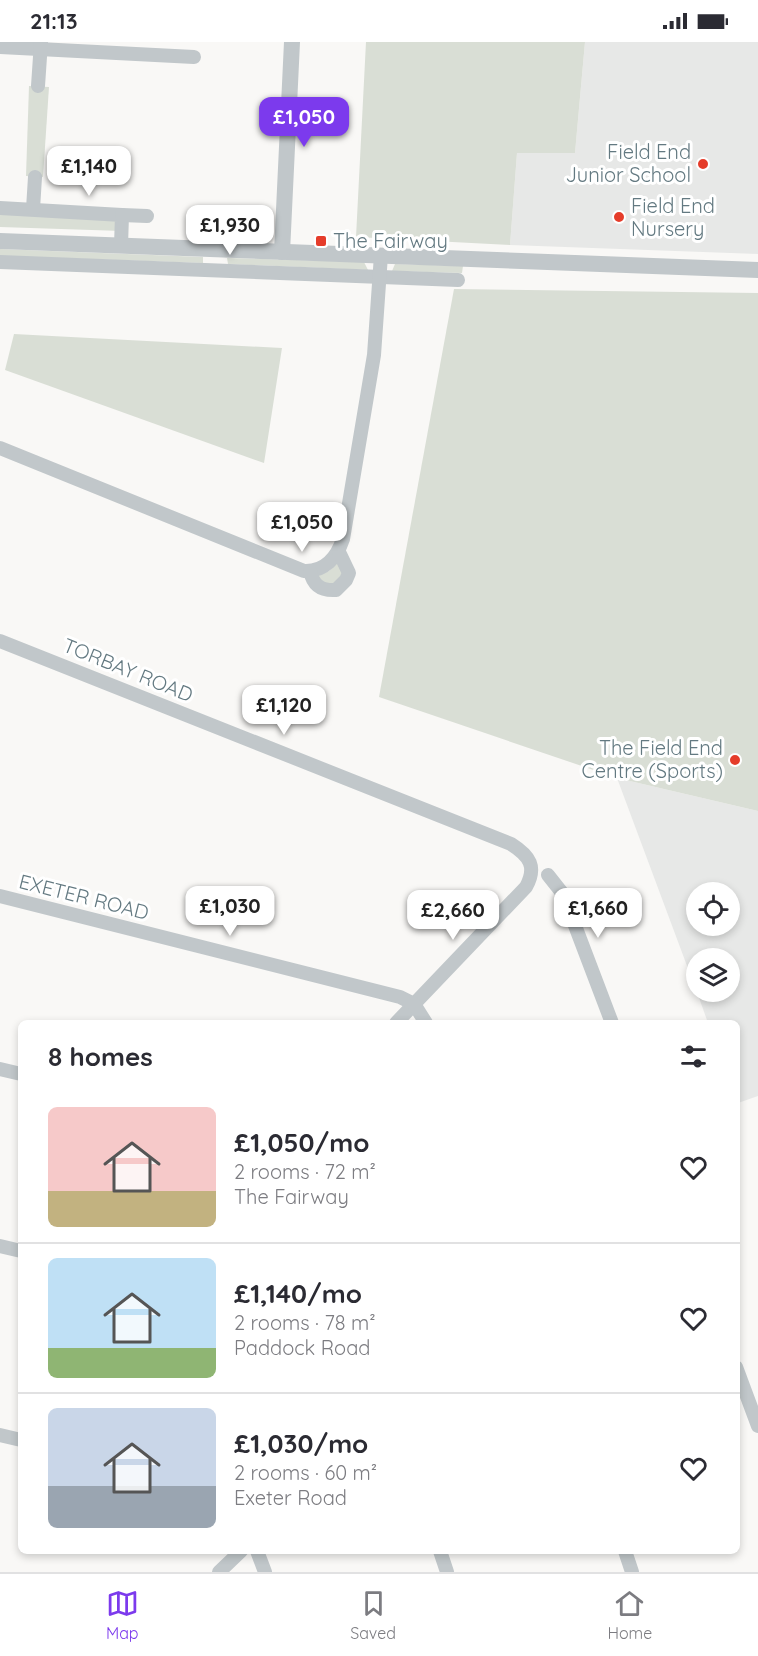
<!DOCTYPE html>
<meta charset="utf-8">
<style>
:root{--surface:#fff;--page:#f2f2f3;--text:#2b2b33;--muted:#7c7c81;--line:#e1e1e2;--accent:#7c3aed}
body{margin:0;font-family:Quicksand,sans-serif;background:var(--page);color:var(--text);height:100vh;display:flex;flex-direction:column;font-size:22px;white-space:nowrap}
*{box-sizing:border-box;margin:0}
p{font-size:20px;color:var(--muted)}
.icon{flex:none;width:33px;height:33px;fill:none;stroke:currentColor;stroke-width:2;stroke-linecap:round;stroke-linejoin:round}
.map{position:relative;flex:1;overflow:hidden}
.details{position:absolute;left:18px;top:978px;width:722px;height:534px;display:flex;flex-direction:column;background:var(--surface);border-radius:9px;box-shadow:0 3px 9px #0003}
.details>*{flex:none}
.fabs{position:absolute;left:686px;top:840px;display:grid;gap:12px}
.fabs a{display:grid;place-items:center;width:54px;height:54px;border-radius:50%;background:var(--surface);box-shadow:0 3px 9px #0003;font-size:30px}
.price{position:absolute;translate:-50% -51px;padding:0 14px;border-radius:12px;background:#fff;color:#222;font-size:20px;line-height:39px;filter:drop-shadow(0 2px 3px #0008)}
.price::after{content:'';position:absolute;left:50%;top:36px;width:18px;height:14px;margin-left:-9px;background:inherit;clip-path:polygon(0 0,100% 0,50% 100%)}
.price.current{background:var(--accent);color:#fff}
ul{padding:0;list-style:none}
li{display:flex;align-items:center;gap:18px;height:150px;padding:0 30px}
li+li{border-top:2px solid var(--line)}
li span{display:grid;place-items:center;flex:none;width:168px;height:120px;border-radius:9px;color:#555}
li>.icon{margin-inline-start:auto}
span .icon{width:72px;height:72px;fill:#fffc;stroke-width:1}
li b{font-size:26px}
h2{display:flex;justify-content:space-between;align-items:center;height:72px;padding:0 30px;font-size:26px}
.status{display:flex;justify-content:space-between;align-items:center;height:42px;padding:0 30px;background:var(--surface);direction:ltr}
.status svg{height:16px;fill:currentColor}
.dock{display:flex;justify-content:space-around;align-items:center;height:84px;border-top:2px solid var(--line);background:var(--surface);font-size:16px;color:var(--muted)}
.dock a{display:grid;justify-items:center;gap:3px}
.dock .current{color:var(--accent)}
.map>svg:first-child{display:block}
.built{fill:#e7e8e7;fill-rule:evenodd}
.green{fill:#d9ded5}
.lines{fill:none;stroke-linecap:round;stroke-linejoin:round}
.minor{stroke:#c1c7ca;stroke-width:14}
.tertiary{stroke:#c1c7ca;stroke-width:16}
.poi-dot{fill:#e53c2a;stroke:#fff;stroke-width:2}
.labels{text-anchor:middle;stroke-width:6;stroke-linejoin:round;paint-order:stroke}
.poi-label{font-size:20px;fill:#637981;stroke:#fff;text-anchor:end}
.street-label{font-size:20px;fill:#637981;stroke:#fff}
</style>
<div class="status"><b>21:13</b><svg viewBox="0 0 49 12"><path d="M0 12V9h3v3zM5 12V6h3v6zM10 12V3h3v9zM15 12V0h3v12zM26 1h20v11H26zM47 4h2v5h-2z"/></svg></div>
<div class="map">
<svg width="758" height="1530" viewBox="0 0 758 1530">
<rect width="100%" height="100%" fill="#f9f8f6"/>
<!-- built -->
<g class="built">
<polygon points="585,0 758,0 758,212 510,203 517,111 575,111"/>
<path d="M617,736L758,769V1054L738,1061L736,981H708L697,950H729V916H696V948ZM696,850H729V884H696Z"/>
</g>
<!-- green -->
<g class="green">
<polygon points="366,0 585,0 575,111 517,111 510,203 356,195"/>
<polygon points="29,44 49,45 43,135 26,134"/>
<polygon points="0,166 122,173 122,189 0,185"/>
<polygon points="0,207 203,215 203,221 0,214"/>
<polygon points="227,216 364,220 368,228 228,222"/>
<polygon points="395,222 463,224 462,231 392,229"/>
<polygon points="454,247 758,251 758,769 617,736 379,655"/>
<polygon points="14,292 282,306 264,421 5,328"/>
<polygon points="339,519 345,532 333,545 315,535 329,529"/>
</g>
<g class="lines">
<!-- minor -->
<g class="minor">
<polyline points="0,5 194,15"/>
<polyline points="38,44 41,0"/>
<polyline points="0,166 122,173 121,204"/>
<polyline points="33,167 35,135"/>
<polyline points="122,173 147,174"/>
<polyline points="0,220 458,238"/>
<path d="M0,406L304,529C325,530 337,515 343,497L374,313L381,213"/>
<path d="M310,529C313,543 321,549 336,548L346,538L349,531L339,510"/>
<path d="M0,599L511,802C530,814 537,825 526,845L396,981"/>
<polyline points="548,833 563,852 612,981"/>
<polyline points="0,854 400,955 414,962 426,981"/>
<polyline points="0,1027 21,1032"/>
<polyline points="0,1204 21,1209"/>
<polyline points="736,1325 758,1384"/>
<polyline points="0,1393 21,1398"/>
<polyline points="257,1509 265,1530"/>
<polyline points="440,1509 447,1530"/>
<polyline points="625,1509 632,1530"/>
<polyline points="219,1530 241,1509"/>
</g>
<!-- tertiary -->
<g class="tertiary">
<polyline points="0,199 758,228"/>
<polyline points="282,210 292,0"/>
</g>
</g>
<!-- markers -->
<g class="poi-dot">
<circle cx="703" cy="122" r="6"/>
<circle cx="619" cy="175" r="6"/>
<rect x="315" y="193" width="12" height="12" rx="3"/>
<circle cx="735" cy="718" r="6"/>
</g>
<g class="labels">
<!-- poi labels -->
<g class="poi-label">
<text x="691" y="117">Field End<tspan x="691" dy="23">Junior School</tspan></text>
<text x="631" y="171" text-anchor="start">Field End<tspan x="631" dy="23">Nursery</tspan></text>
<text x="333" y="206" text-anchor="start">The Fairway</text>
<text x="723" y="713">The Field End<tspan x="723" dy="23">Centre (Sports)</tspan></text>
</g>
<!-- street labels -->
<g class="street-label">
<text transform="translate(128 628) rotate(22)" y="7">TORBAY ROAD</text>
<text transform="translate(84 855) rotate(14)" y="7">EXETER ROAD</text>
</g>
</g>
</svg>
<div class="fabs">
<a><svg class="icon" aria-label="locate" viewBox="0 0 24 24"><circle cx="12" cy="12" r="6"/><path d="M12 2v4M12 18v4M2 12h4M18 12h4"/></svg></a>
<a><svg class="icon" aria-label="layers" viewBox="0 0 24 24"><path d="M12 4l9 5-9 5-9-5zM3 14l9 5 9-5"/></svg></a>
</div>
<b class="price current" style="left:304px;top:106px">£1,050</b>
<b class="price" style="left:89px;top:155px">£1,140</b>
<b class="price" style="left:230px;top:214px">£1,930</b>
<b class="price" style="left:302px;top:511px">£1,050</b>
<b class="price" style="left:284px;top:694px">£1,120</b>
<b class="price" style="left:230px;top:895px">£1,030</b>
<b class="price" style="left:598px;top:897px">£1,660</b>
<b class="price" style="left:453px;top:899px">£2,660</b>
<section class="details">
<h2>8 homes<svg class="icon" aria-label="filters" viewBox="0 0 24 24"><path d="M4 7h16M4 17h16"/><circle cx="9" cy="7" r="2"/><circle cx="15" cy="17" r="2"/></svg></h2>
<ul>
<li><span style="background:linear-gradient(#f6c9c9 70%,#c2b280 0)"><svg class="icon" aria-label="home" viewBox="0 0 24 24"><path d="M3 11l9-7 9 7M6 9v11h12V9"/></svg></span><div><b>£1,050/mo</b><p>2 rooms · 72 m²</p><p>The Fairway</p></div><svg class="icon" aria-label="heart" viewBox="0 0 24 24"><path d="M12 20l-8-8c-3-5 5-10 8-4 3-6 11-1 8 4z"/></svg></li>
<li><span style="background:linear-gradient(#bfe0f5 75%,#8fb573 0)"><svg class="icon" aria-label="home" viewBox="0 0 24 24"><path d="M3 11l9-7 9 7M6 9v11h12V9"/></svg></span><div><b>£1,140/mo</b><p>2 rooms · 78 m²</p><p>Paddock Road</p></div><svg class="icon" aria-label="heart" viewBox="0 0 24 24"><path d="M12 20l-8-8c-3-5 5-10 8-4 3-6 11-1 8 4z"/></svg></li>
<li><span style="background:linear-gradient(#c9d6e8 65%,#9aa5b1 0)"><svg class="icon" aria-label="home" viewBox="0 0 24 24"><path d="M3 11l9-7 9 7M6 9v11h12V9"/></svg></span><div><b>£1,030/mo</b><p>2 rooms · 60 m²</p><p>Exeter Road</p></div><svg class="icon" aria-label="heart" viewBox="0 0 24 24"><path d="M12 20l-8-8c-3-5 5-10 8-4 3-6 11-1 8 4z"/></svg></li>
</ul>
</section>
</div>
<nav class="dock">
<a class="current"><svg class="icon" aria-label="map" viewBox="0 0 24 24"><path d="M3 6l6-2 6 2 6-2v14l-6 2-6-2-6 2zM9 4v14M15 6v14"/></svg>Map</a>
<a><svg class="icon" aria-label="saved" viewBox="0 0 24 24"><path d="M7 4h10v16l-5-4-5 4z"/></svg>Saved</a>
<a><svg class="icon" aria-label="home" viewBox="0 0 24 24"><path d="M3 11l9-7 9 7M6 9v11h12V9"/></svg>Home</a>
</nav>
